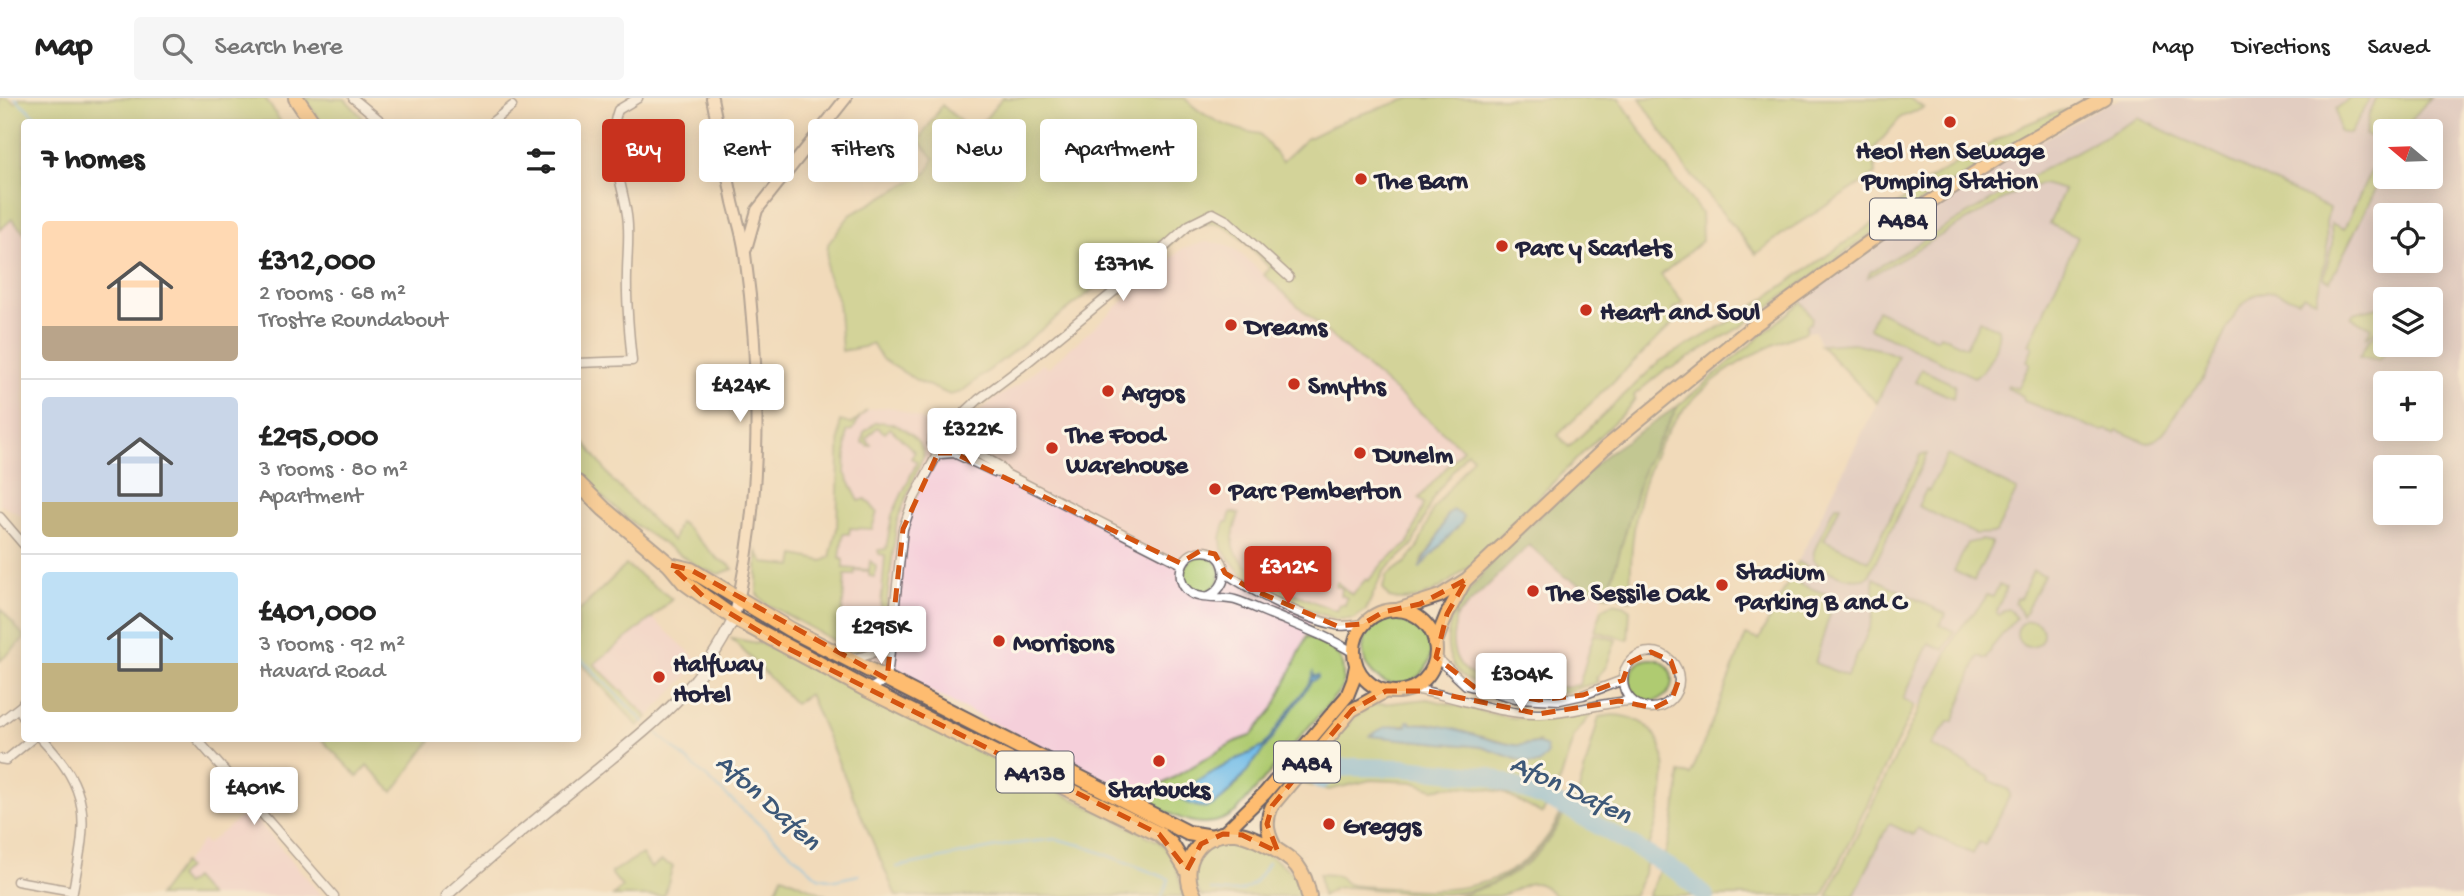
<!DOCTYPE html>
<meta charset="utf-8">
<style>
:root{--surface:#fff;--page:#f6f6f6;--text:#222;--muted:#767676;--line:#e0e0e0;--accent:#c8321e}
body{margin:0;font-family:"Gochi Hand",sans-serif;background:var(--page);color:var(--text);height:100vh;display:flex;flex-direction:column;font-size:26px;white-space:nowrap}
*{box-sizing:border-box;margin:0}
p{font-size:23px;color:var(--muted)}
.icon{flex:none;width:38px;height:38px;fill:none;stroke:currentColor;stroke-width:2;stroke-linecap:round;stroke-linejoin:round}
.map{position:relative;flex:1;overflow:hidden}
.panel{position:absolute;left:21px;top:21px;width:560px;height:623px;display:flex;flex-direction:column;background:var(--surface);border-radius:7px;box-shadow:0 4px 18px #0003}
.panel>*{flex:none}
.banner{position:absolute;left:602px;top:21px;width:665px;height:63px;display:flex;gap:14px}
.needle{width:46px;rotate:289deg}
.fabs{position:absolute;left:2373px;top:21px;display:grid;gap:14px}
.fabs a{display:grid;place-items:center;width:70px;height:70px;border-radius:7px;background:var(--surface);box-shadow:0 4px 18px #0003;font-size:35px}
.price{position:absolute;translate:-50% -60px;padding:0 16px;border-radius:7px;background:#fff;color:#222;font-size:23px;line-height:46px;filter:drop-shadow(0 2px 4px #0008)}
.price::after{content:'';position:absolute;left:50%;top:42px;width:21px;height:16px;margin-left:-10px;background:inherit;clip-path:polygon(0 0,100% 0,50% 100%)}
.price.on{background:var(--accent);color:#fff}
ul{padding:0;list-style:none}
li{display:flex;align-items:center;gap:21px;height:175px;padding:0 21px}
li+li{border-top:2px solid var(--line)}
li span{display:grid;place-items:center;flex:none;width:196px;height:140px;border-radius:7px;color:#555}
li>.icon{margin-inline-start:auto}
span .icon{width:84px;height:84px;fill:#fffc;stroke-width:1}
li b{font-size:30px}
h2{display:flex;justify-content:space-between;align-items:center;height:84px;padding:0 21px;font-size:30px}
.pill{padding:0 24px;border-radius:7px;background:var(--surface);box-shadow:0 4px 18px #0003;font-size:24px;line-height:63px}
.pill.on{background:var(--accent);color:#fff}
header{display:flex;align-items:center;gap:42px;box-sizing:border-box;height:98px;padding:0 35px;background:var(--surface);border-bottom:2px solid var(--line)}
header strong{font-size:33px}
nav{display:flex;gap:38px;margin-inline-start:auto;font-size:24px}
.search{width:490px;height:63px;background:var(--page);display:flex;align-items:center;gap:18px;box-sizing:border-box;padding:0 24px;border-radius:7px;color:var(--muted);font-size:26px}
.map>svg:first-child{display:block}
.built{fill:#f5cfda}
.industrial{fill:#d1bdcb;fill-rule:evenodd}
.green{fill:#afcb71;stroke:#687656;stroke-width:2;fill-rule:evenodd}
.forest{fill:#8baf63;stroke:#56684f;stroke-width:2}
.water{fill:#6fbce9;stroke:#486f92;stroke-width:2}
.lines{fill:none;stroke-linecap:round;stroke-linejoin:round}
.stream{stroke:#6fbce9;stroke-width:2.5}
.river{stroke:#6fbce9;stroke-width:18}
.minor-casing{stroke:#6a6267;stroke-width:11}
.tertiary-casing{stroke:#6a6267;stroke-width:13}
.secondary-casing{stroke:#6a6267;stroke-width:14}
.primary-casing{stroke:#6a6267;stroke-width:16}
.trunk-casing{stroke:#6a6267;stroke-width:18}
.minor{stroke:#fff;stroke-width:8}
.tertiary{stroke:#fff;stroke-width:10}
.secondary{stroke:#ffe4c6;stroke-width:10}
.primary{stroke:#febc70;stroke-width:12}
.trunk{stroke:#febc70;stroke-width:14}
.marked{fill:none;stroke:#d45411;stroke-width:5;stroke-dasharray:14 9;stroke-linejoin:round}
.poi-dot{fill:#c8321e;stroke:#fcf5e5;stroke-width:2.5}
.labels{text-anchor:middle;stroke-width:6;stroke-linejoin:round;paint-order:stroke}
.shield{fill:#fcf5e5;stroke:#63616e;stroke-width:2}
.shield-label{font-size:24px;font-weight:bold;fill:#22223b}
.poi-label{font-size:26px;font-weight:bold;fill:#22223b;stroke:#fcf5e5;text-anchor:start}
.water-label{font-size:28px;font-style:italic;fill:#3d5878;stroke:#fcf5e5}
</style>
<header>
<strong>Map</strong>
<div class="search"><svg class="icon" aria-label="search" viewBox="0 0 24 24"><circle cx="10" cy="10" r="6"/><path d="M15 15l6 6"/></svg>Search here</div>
<nav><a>Map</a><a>Directions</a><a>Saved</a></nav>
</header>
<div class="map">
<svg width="2464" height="798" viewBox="0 0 2464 798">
<rect width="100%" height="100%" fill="#fcf5e5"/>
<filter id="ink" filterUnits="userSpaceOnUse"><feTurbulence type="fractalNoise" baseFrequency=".0143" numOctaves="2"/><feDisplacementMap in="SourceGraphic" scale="14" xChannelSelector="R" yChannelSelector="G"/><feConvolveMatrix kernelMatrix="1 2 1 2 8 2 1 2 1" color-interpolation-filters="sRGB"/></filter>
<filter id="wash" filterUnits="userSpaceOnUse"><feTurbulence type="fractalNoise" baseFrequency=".00686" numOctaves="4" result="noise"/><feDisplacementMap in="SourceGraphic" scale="28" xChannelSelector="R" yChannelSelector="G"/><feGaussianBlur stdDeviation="1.57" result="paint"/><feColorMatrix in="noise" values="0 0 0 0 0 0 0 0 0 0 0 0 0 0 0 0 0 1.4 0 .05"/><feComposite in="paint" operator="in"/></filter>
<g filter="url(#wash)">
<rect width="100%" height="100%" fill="#f1daba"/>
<!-- built -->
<g class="built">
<polygon points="24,109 24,419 0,406 0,312 2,310 0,307 0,132"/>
<polygon points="1206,144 1220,145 1232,150 1248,162 1314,225 1463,351 1419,400 1424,406 1408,446 1384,464 1368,483 1366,482 1351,497 1338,484 1347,499 1344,507 1337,513 1318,506 1286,586 1274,610 1251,638 1234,644 1154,691 1137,697 902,579 765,505 757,497 757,453 765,465 793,468 795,457 823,463 832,455 837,430 840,323 852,326 867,312 886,309 895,310 927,324 964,331 975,317 993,302 1018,287 1042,266 1048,270 1183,150"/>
<polygon points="1529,446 1565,479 1603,498 1580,587 1545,592 1501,587 1472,577 1465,573 1457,563 1452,550 1456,519"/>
<polygon points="652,520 700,564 648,619 594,566"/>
<polygon points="249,713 322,798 158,798 203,742 207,746"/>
</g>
<!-- industrial -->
<path class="industrial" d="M2121,0H2464V798H1854L1935,615L1759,542L1877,305L1820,247L1815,233L1806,234L1807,227L1812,219L1801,204L1805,196L1838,172L2002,65L2100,9ZM2385,33H2431V79H2385ZM2385,117H2431V163H2385ZM2385,201H2431V247H2385ZM2385,285H2431V331H2385ZM2385,369H2431V415H2385Z"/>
<!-- green -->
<g class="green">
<polygon points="0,0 8,0 15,5 20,0 265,0 281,24 24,24 24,135 12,121 0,132"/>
<polygon points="305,0 345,1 362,19 358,24 321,24"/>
<path d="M1002,0H1185C1203,21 1234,32 1260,36L1282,64L1306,41L1349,20L1411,0H1619L1659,60L1701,115L1702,143L1661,177L1683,205L1673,212L1677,222L1558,337L1569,349L1660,263L1741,217L1875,124L1931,80L2018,30L2055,14L2075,10L1882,128L1742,228L1670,271L1667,270L1634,297L1635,301L1629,309L1469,468C1448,486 1419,509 1389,500L1383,490L1386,478L1406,464L1418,449L1432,413L1473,359L1467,354L1433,400L1412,448L1383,474L1366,512L1353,521H1335L1283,503L1253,485L1240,474L1222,451L1221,440L1225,424H1228L1231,414L1239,416C1237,424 1232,435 1233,443C1234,477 1311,502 1337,513L1340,506L1345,507L1347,500L1341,497L1342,490L1335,488L1337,484L1352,497L1366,481L1368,483L1384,464L1408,446L1424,406L1419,400L1463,351L1341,247L1264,177L1270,170C1257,157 1245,142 1230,132C1197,107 1159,159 1137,180L1125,169L1121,170L961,294L950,297L918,283L882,261L872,245L864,249L842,253L838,202L826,173L828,146L850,117L928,74L934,60L919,43L942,7L969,31L986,20ZM1448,416L1462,424L1419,471L1423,461L1435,444Z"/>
<polygon points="1640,0 1909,0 1924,10 1901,19 1873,52 1876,76 1785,134 1756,156 1684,68"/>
<polygon points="2350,0 2370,0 2350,36 2339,34 2336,11"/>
<polygon points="2377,0 2430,0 2412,21 2405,33 2385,33 2385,73 2330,183 2324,180 2332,147 2331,125 2344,131 2384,45 2365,37 2369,16"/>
<path d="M2138,20L2329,110L2326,124L2327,155L2316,202L2304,197L2298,203C2290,200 2281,195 2273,194C2237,189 2221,247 2208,272C2201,287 2188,298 2179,311C2169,325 2164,341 2147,345L2117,332L2115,335L2107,332L2101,333L2024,303L2023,298L2007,290L2008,287L2018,291L2030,265L2027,263L2033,248L2029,246L2078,139L2049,126L2064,92L2043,86L2022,91L1868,179L1870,174L2044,71Z"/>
<path d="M1801,204L1812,219L1811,225L1807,227L1806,234C1674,280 1626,366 1631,502L1614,497L1607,498L1644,369L1678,308Z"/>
<polygon points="2385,207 2385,226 2366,240 2371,230 2351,219 2354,215"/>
<path d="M1877,212L1937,241L1940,237L1966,249L1980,222L1998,231C2001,244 1987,274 1974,279L1869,230Z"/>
<polygon points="2385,228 2385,247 2393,247 2379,262 2359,259 2369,242"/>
<polygon points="1853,245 1883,252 1898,258 1877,305 1820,247"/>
<polygon points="1921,271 1955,287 1953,300 1915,283"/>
<path d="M867,312L860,319L853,332L847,333L845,375L859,403L866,401L877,414L872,431L850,430L849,436H843L840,461H843V470L869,472L870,463L876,468L875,479L869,478V473L855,472L854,477H845L842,519L880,521L885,457L879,456L878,452L886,451L892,417L917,364L911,360L915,354L890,330L885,335L877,329L866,341L871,347L868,348L862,344L864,334L875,325C895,321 920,338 924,357L897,423L883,535C877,549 866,555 851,552L765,505L757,496V453L764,465L793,468L795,457L823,463L830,459L837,430L840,323L852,326Z"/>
<polygon points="578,334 613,383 673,443 679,424 683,426 718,461 730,467 733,471 719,476 702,471 635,427 578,378"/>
<path d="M1927,356L1869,478C1853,486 1826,475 1813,462L1814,453L1832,413L1836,408H1840L1824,442L1869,463L1920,357Z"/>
<polygon points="1947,357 2017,392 1996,435 1975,436 1918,408 1926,392 1929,393"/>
<polygon points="1981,442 1991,444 1991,448 1974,483 1954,473 1968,445"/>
<circle cx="1202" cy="476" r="18"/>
<path d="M1798,464L1807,468L1799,486L1835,499L1815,565L1847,578C1857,557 1872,532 1874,508C1875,498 1871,491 1874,480L1946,516L1940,527L1954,533L1944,552L1929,545L1903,601L1915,607L1823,798H1648C1667,762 1677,716 1680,675L1691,677L1746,537L1759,542Z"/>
<polygon points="626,467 672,501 652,520 594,566 648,619 638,628 578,562 578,514"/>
<polygon points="2033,473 2044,477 2023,519 2015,505 2017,500 2020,501"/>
<path d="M1999,487L2006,490L1996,515L2000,517L2004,512L2009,511L2016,520L1992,549L1987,561L1978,558L1956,618L1953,623L1948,624L1931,648L1969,667V669L1990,679L1989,682L2009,692L2010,697L1985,747L1979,744L1973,756L1917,730L1913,737L1890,726L1888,727L1854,798H1827L1956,537C1965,521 1979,513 1987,497L1993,499Z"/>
<polygon points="1613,505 1623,507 1630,512 1628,542 1595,533 1602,511"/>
<polygon points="1,511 24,538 24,541 0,563"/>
<path d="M1454,514C1458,522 1453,532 1453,541C1452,569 1475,583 1500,587C1506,587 1511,586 1517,588C1505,594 1497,591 1485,588C1447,579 1441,547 1454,514Z"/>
<circle cx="1397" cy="552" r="34"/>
<circle cx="2030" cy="536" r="13"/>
<polygon points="1594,536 1616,542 1606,569 1596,580 1598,584 1566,594 1523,596 1528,583 1534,582 1536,592 1579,587"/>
<path d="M1307,538C1336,552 1347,555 1342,590L1237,713C1203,739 1174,717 1141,701L1137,697L1154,691L1234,644L1251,638L1274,610ZM1262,650C1248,671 1230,705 1202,709L1187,689L1235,662Z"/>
<path d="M731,540L762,546L1158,743C1175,758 1179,776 1183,798H896L809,596L795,606Z"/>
<circle cx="1651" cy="582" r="21"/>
<path d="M1427,601L1507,619L1546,622L1593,614L1574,638L1560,683L1542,716L1502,694L1477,690L1454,688L1433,691L1413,684L1371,682L1329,692L1299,685L1307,676L1305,674L1355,619L1373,607ZM1429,625L1517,648L1539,644L1530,666L1482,649L1371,638C1392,625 1404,627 1429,625Z"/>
<path d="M1613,617C1688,622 1664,707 1647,754L1572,708L1578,696L1599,619Z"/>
<polygon points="321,641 432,641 393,694 367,667 358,679"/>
<path d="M1566,703L1567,705C1546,758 1497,796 1439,796C1408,796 1377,791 1347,789L1336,790L1322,798L1319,776C1325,777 1335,776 1340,779C1342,781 1345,785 1348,786C1355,789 1381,789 1391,790C1468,798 1535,784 1566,703Z"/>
<path d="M1566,713L1573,714L1646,757L1644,776L1633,798H1555C1529,771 1523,794 1497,798C1484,798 1470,798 1458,798C1510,783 1541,764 1566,713Z"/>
<path d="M1228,742C1245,743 1283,763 1293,777C1298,783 1300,790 1302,798H1201C1186,774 1200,746 1228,742Z"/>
<polygon points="642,756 651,770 661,763 673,768 664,798 613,798 622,789 611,775"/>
<polygon points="183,765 187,770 178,779 185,787 193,780 209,798 158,798"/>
<polygon points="782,778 828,798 773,798"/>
</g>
<!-- forest -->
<polygon class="forest" points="1678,308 1644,369 1607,498 1565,479 1529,447 1456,519 1454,514 1462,501 1497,458 1608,355"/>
<!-- water -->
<g class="water">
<polygon points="1453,412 1463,418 1462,424 1419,471 1435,444 1448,416"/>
<path d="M1313,575L1314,579L1318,577V580L1311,584C1294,608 1234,700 1211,708C1201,712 1189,706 1180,701L1178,698L1187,689L1235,662L1263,649L1310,584Z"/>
<path d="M1407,623H1410L1411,626C1447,623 1479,642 1514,647C1526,649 1534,642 1546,649L1547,657L1539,666H1530L1482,649L1370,638C1383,628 1391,627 1407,628Z"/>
</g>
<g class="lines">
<!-- stream -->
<g class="stream">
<polyline points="15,0 42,24"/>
<polyline points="578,558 644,624"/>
<polyline points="657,635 818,779 835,782 859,777"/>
<polyline points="1594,725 1597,720"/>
<polyline points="1598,734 1600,729"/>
<polyline points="897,769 1012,746 1056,741 1081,747 1169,781 1162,798"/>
<path d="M1211,792C1244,798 1252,792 1268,765"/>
</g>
<!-- river -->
<polyline class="river" points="1320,683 1337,670 1355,669 1405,670 1487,678 1545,700 1573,713 1681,776 1705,798"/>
</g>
</g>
<g filter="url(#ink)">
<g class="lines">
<defs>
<g id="minor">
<polyline points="353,0 382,24"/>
<polyline points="492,24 512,8"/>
<path d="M578,265L632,263C629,234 626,205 627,176C627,156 630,137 627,117C622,81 605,48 618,12L638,0"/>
<polyline points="954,332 964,315 978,302 1023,268 1133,178 1189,127 1213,115 1228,123 1289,179"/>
<polyline points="1006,376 998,367 963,347 954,332 944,329 933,337 932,346 940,356 954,355 995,374 1006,376 1182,466"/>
<polyline points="0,419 24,447"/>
<path d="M1225,475C1256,495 1300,519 1336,527C1344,529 1354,527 1363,526"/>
<path d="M1209,498C1236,485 1225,447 1197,454C1180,458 1175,481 1188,493C1199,503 1221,498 1235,502C1248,506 1262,513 1275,518C1302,529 1329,539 1354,555"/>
<circle cx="1651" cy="582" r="28"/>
<polyline points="1436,559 1466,587 1515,600 1560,602 1583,597 1623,582"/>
<path d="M850,560C869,559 880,554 890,537"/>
<path d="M1412,591C1455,597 1496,617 1540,616C1572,616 1601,604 1632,603"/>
<polyline points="868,592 887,581 903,431 913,402 938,355"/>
<polyline points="23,605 21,614 24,621"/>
<polyline points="0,624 22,607"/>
<path d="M41,640C96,697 85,727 72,798"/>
<polyline points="196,640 334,798"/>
<polyline points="0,661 6,662 33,640"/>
<polyline points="17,783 73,793"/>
</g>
<path id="tertiary" d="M446,798C494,754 546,714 597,672C656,624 700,591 734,520"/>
<g id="secondary">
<path d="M712,0C719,35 726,70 733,104C737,121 743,138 745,156C761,273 763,404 734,520"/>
<polyline points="746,151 757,112 846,0"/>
</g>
<g id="primary">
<polyline points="1397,512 1440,498 1467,481 1605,350 1748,232 1877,138 2007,54 2104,0"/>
<circle cx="1395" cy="553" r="41"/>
<polyline points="1435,546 1447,516 1465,483"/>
<polyline points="1223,736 1265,695 1347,598 1353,583 1356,568"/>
<path d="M1278,754C1268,738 1264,725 1272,708L1352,612L1386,593"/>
</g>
<g id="trunk">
<polyline points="296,0 312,24"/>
<polyline points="578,385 604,411 670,467 684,484 734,520 868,592 1159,736 1171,746 1187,772"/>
<polyline points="670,467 691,472 789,531 1188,735 1213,739"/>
<path d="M1194,798C1178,766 1198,733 1235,735C1250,736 1287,756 1297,768C1304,777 1307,787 1309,798"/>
</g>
</defs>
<!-- minor casing -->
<use href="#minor" class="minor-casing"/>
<!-- tertiary casing -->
<use href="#tertiary" class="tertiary-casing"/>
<!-- secondary casing -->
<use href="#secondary" class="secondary-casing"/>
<!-- primary casing -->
<use href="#primary" class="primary-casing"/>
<!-- trunk casing -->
<use href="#trunk" class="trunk-casing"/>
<!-- minor -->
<use href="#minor" class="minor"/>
<!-- tertiary -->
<use href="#tertiary" class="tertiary"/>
<!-- secondary -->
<use href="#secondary" class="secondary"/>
<!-- primary -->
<use href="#primary" class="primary"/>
<!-- trunk -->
<use href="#trunk" class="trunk"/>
</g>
</g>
<!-- marked area -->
<path d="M0 0H2464V798H0ZM938,355H954L1180,465L1200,453L1215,456L1225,475L1249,490L1337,528L1363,526L1383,514L1420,506L1467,481L1447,516L1436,559L1478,592L1539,602L1583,597L1623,582L1629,565L1651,554L1671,563L1678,584L1672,601L1654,610L1619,603L1539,616L1428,593H1386L1352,612L1272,708L1267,726L1278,754L1242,737L1223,736L1201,746L1187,772L1159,736L783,548L705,500L670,467L691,472L887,581L903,431Z" fill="#f1daba" fill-opacity=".55" fill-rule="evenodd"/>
<path class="marked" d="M938,355H954L1180,465L1200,453L1215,456L1225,475L1249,490L1337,528L1363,526L1383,514L1420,506L1467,481L1447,516L1436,559L1478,592L1539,602L1583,597L1623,582L1629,565L1651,554L1671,563L1678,584L1672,601L1654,610L1619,603L1539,616L1428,593H1386L1352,612L1272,708L1267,726L1278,754L1242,737L1223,736L1201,746L1187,772L1159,736L783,548L705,500L670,467L691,472L887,581L903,431Z"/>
<!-- markers -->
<g class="poi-dot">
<circle cx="1950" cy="24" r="7"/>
<circle cx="1361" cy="81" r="7"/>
<circle cx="1502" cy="148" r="7"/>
<circle cx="1586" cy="212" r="7"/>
<circle cx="1231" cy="227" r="7"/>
<circle cx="1294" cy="286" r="7"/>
<circle cx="1108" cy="293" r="7"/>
<circle cx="1052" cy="350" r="7"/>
<circle cx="1360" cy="355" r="7"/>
<circle cx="1215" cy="391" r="7"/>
<circle cx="1722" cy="487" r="7"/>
<circle cx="1533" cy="493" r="7"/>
<circle cx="999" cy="543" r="7"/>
<circle cx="659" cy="579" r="7"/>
<circle cx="1159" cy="663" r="7"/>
<circle cx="1329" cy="726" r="7"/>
</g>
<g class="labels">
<!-- shield labels -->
<g class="shield">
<rect x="1870" y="100.5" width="66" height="41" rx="5"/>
<rect x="1274" y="643.5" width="66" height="41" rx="5"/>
<rect x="996.5" y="653.5" width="77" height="41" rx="5"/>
</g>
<g class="shield-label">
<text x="1903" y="129">A484</text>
<text x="1307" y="672">A484</text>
<text x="1035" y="682">A4138</text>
</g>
<!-- poi labels -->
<g class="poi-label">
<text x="1950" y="60" text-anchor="middle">Heol Hen Sewage<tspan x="1950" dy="30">Pumping Station</tspan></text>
<text x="1375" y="90">The Barn</text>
<text x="1516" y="157">Parc y Scarlets</text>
<text x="1600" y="221">Heart and Soul</text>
<text x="1245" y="236">Dreams</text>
<text x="1308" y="295">Smyths</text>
<text x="1122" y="302">Argos</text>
<text x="1066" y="344">The Food<tspan x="1066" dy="30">Warehouse</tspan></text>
<text x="1374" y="364">Dunelm</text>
<text x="1229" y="400">Parc Pemberton</text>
<text x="1736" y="481">Stadium<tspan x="1736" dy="30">Parking B and C</tspan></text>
<text x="1547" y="502">The Sessile Oak</text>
<text x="1013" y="552">Morrisons</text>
<text x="673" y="573">Halfway<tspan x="673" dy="30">Hotel</tspan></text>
<text x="1159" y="699" text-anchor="middle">Starbucks</text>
<text x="1343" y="735">Greggs</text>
</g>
<!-- water labels -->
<g class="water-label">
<text transform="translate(1572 689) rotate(25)" y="10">Afon Dafen</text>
<text transform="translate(770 702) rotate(42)" y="10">Afon Dafen</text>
</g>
</g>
</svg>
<div class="fabs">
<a><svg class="needle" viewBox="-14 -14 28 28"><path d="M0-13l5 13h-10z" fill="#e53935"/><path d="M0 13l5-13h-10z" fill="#767676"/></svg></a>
<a><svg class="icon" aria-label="locate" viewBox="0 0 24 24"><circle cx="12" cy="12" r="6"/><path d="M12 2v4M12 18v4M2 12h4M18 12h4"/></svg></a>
<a><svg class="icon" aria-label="layers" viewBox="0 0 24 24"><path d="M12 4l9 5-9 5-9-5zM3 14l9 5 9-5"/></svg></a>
<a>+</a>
<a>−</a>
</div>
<b class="price" style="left:1123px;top:205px">£371K</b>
<b class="price" style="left:740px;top:326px">£424K</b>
<b class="price" style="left:972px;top:370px">£322K</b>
<b class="price on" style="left:1288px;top:508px">£312K</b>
<b class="price" style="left:881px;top:568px">£295K</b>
<b class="price" style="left:1521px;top:615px">£304K</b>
<b class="price" style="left:254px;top:729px">£401K</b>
<div class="banner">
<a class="pill on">Buy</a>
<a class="pill">Rent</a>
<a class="pill">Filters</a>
<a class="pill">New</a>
<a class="pill">Apartment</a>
</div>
<section class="panel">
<h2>7 homes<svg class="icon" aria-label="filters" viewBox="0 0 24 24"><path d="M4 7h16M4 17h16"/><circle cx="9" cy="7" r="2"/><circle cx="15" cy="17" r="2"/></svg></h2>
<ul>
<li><span style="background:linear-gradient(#ffd9b3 75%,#b9a48a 0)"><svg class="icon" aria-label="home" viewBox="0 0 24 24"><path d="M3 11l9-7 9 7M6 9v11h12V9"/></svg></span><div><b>£312,000</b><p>2 rooms · 68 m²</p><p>Trostre Roundabout</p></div></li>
<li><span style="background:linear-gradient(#c9d6e8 75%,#c2b280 0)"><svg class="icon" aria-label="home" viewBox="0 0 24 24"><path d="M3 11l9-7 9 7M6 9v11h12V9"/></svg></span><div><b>£295,000</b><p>3 rooms · 80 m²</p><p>Apartment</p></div></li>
<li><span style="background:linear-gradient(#bfe0f5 65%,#c2b280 0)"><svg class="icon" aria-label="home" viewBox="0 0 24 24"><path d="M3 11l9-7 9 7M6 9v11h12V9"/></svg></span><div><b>£401,000</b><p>3 rooms · 92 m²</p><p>Havard Road</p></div></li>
</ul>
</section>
</div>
